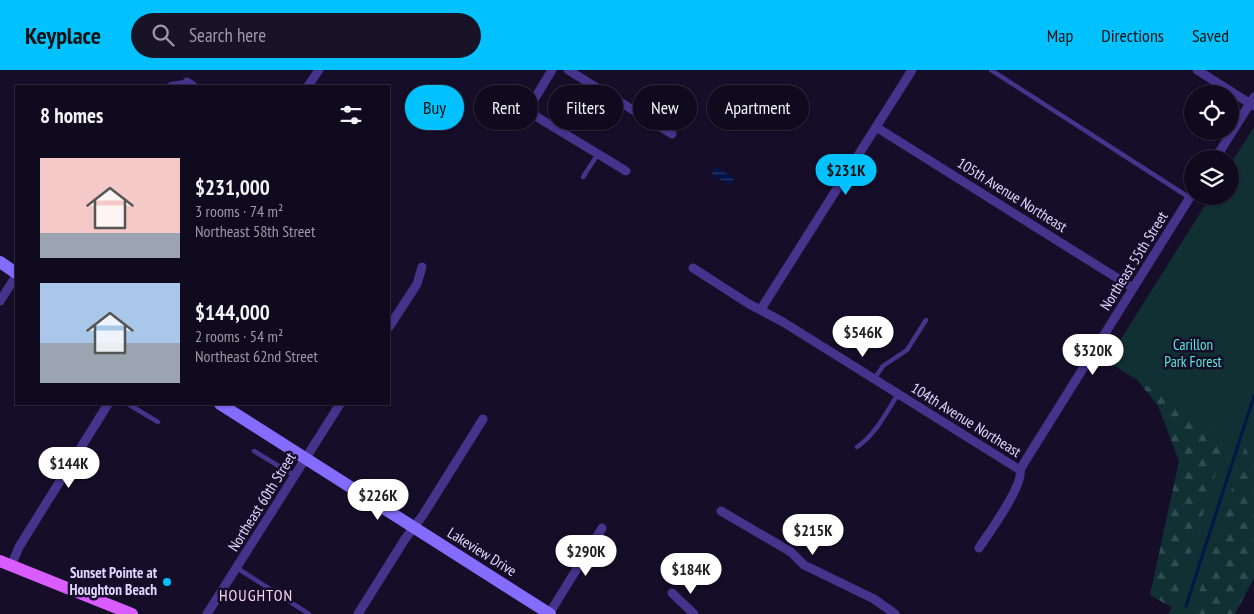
<!DOCTYPE html>
<meta charset="utf-8">
<style>
:root{--surface:#100a1f;--page:#191328;--text:#f1f3f6;--muted:#9c9aa4;--line:#302b3d;--accent:#01c2ff}
body{margin:0;font-family:"PT Sans Narrow",sans-serif;background:var(--page);color:var(--text);height:100vh;display:flex;flex-direction:column;font-size:19px;white-space:nowrap}
*{box-sizing:border-box;margin:0}
p{font-size:16px;color:var(--muted)}
.icon{flex:none;width:28px;height:28px;fill:none;stroke:currentColor;stroke-width:2;stroke-linecap:round;stroke-linejoin:round}
.map{position:relative;flex:1;overflow:hidden}
.details{position:absolute;left:15px;top:15px;width:375px;height:320px;display:flex;flex-direction:column;background:var(--surface);border-radius:0px;box-shadow:0 1px 4px #0004,0 0 0 1px var(--line)}
.details>*{flex:none}
.hud{position:absolute;left:405px;top:15px;width:475px;height:45px;display:flex;gap:10px}
.fabs{position:absolute;left:1184px;top:15px;display:grid;gap:10px}
.fabs a{display:grid;place-items:center;width:55px;height:55px;border-radius:50%;background:var(--surface);box-shadow:0 1px 4px #0004,0 0 0 1px var(--line);font-size:25px}
.price{position:absolute;translate:-50% -42px;padding:0 11px;border-radius:18px;background:#fff;color:#222;font-size:16px;line-height:32px;filter:drop-shadow(0 1px 2px #0008)}
.price::after{content:'';position:absolute;left:50%;top:30px;width:15px;height:11px;margin-left:-8px;background:inherit;clip-path:polygon(0 0,100% 0,50% 100%)}
.price.active{background:var(--accent);color:#111}
ul{padding:0;list-style:none}
li{display:flex;align-items:center;gap:15px;height:125px;padding:0 25px}
li span{display:grid;place-items:center;flex:none;width:140px;height:100px;border-radius:0px;color:#555}
li>.icon{margin-inline-start:auto}
span .icon{width:60px;height:60px;fill:#fffc;stroke-width:1}
li b{font-size:21px}
h2{display:flex;justify-content:space-between;align-items:center;height:60px;padding:0 25px;font-size:21px}
.tag{padding:0 18px;border-radius:22px;background:var(--surface);box-shadow:0 1px 4px #0004,0 0 0 1px var(--line);font-size:18px;line-height:45px}
.tag.active{background:var(--accent);color:#111}
header{display:flex;align-items:center;gap:30px;box-sizing:border-box;height:70px;padding:0 25px;background:var(--accent);color:#111}
header strong{font-size:24px}
nav{display:flex;gap:28px;margin-inline-start:auto;font-size:18px}
.search{width:350px;height:45px;background:var(--page);display:flex;align-items:center;gap:12px;box-sizing:border-box;padding:0 18px;border-radius:28px;color:var(--muted);font-size:19px}
.map>svg:first-child{display:block}
.forest{fill:url(#forest-firs)}
.park{fill:#103033}
.water{fill:url(#water-rules)}
.lines{fill:none;stroke-linecap:round;stroke-linejoin:round}
.stream{stroke:#05154a;stroke-width:3}
.lane{stroke:#44348c;stroke-width:4.5}
.street{stroke:#44348c;stroke-width:9}
.secondary{stroke:#846cff;stroke-width:12}
.primary{stroke:#d95cff;stroke-width:12}
.poi-dot{fill:#01c2ff;stroke:#160d29;stroke-width:2}
.labels{text-anchor:middle;stroke-width:5;stroke-linejoin:round;paint-order:stroke}
.street-label{font-size:15px;fill:#e0d5ff;stroke:#160d29}
.park-label{font-size:15px;fill:#55ebda;stroke:#160d29}
.poi-label{font-size:15px;font-weight:bold;fill:#e0d5ff;stroke:#160d29;text-anchor:end}
.neighbourhood-label{font-size:16px;letter-spacing:1px;fill:#ffd7eb;stroke:#160d29}
</style>
<header>
<strong>Keyplace</strong>
<div class="search"><svg class="icon" aria-label="search" viewBox="0 0 24 24"><circle cx="10" cy="10" r="6"/><path d="M15 15l6 6"/></svg>Search here</div>
<nav><a>Map</a><a>Directions</a><a>Saved</a></nav>
</header>
<div class="map">
<svg width="1254" height="544" viewBox="0 0 1254 544">
<defs>
<pattern id="forest-firs" width="22" height="20" patternUnits="userSpaceOnUse" patternTransform="scale(1.25)"><rect width="22" height="20" fill="#103033"/><path d="M5 1l3.5 6h-7zM16 11l3.5 6h-7z" fill="#324d52"/></pattern>
<pattern id="water-rules" width="6" height="5" patternUnits="userSpaceOnUse" patternTransform="scale(1.25)"><rect width="6" height="5" fill="#05154a"/><path d="M0 2.5h6" fill="none" stroke="#293665"/></pattern>
</defs>
<rect width="100%" height="100%" fill="#160d29"/>
<!-- forest -->
<polygon class="forest" points="1254,73 1254,508 1235,544 1184,544 1150,525 1179,391 1158,336 1119,287 1230,126"/>
<!-- park -->
<polygon class="park" points="1254,57 1254,379 1245,377 1194,539 1191,544 1168,544 1176,531 1227,367 1107,291 1211,126 1230,126 1230,95"/>
<!-- water -->
<polygon class="water" points="716,97 734,108 730,115 711,104"/>
<g class="lines">
<!-- stream -->
<polyline class="stream" points="1186,536 1254,326"/>
<!-- lane -->
<g class="lane">
<polyline points="991,0 1190,128"/>
<polyline points="168,16 171,14 187,12"/>
<polyline points="583,107 598,84"/>
<polyline points="874,309 883,296 907,280 926,250"/>
<polyline points="128,334 158,352"/>
<path d="M857,377C876,364 886,343 898,324"/>
<polyline points="254,381 295,406"/>
<polyline points="237,498 309,544"/>
</g>
<!-- street -->
<g class="street">
<polyline points="552,0 532,33 531,41 537,47 626,101"/>
<polyline points="568,0 672,64"/>
<polyline points="1197,0 1254,36"/>
<polyline points="187,12 193,16"/>
<polyline points="308,16 319,0"/>
<polyline points="876,57 1133,218"/>
<polyline points="1215,89 1254,27"/>
<polyline points="693,198 749,234 783,252 1020,400"/>
<polyline points="0,231 16,206"/>
<polyline points="761,239 912,0"/>
<polyline points="389,257 417,214 422,197"/>
<polyline points="721,441 791,482 804,495 874,529 895,544"/>
<path d="M979,478C989,463 1024,415 1020,400L1024,393L1192,124"/>
<polyline points="11,496 19,477 108,334"/>
<polyline points="672,523 694,544"/>
<polyline points="207,544 340,334"/>
<polyline points="358,544 405,469 423,445 483,349"/>
<polyline points="549,544 602,458"/>
</g>
<!-- secondary -->
<g class="secondary">
<polyline points="0,192 16,203"/>
<polyline points="220,334 550,544"/>
</g>
<!-- primary -->
<polyline class="primary" points="0,491 132,544"/>
</g>
<!-- markers -->
<circle class="poi-dot" cx="167" cy="512" r="5"/>
<g class="labels">
<!-- street labels -->
<g class="street-label">
<text transform="translate(1012 125) rotate(32)" y="5">105th Avenue Northeast</text>
<text transform="translate(1134 191) rotate(-58)" y="5">Northeast 55th Street</text>
<text transform="translate(966 350) rotate(32)" y="5">104th Avenue Northeast</text>
<text transform="translate(262 432) rotate(-58)" y="5">Northeast 60th Street</text>
<text transform="translate(482 482) rotate(32)" y="5">Lakeview Drive</text>
</g>
<!-- park labels -->
<g class="park-label">
<text x="1193" y="280">Carillon<tspan x="1193" dy="17">Park Forest</tspan></text>
</g>
<!-- poi labels -->
<g class="poi-label">
<text x="157" y="508">Sunset Pointe at<tspan x="157" dy="17">Houghton Beach</tspan></text>
</g>
<!-- neighbourhood labels -->
<g class="neighbourhood-label">
<text x="256" y="531">HOUGHTON</text>
</g>
</g>
</svg>
<div class="fabs">
<a><svg class="icon" aria-label="locate" viewBox="0 0 24 24"><circle cx="12" cy="12" r="6"/><path d="M12 2v4M12 18v4M2 12h4M18 12h4"/></svg></a>
<a><svg class="icon" aria-label="layers" viewBox="0 0 24 24"><path d="M12 4l9 5-9 5-9-5zM3 14l9 5 9-5"/></svg></a>
</div>
<b class="price active" style="left:846px;top:126px">$231K</b>
<b class="price" style="left:863px;top:288px">$546K</b>
<b class="price" style="left:1093px;top:306px">$320K</b>
<b class="price" style="left:69px;top:419px">$144K</b>
<b class="price" style="left:378px;top:451px">$226K</b>
<b class="price" style="left:813px;top:486px">$215K</b>
<b class="price" style="left:586px;top:507px">$290K</b>
<b class="price" style="left:691px;top:525px">$184K</b>
<div class="hud">
<a class="tag active">Buy</a>
<a class="tag">Rent</a>
<a class="tag">Filters</a>
<a class="tag">New</a>
<a class="tag">Apartment</a>
</div>
<section class="details">
<h2>8 homes<svg class="icon" aria-label="filters" viewBox="0 0 24 24"><path d="M4 7h16M4 17h16"/><circle cx="9" cy="7" r="2"/><circle cx="15" cy="17" r="2"/></svg></h2>
<ul>
<li><span style="background:linear-gradient(#f6c9c9 75%,#9aa5b1 0)"><svg class="icon" aria-label="home" viewBox="0 0 24 24"><path d="M3 11l9-7 9 7M6 9v11h12V9"/></svg></span><div><b>$231,000</b><p>3 rooms · 74 m²</p><p>Northeast 58th Street</p></div></li>
<li><span style="background:linear-gradient(#a9c7e8 60%,#9aa5b1 0)"><svg class="icon" aria-label="home" viewBox="0 0 24 24"><path d="M3 11l9-7 9 7M6 9v11h12V9"/></svg></span><div><b>$144,000</b><p>2 rooms · 54 m²</p><p>Northeast 62nd Street</p></div></li>
</ul>
</section>
</div>
